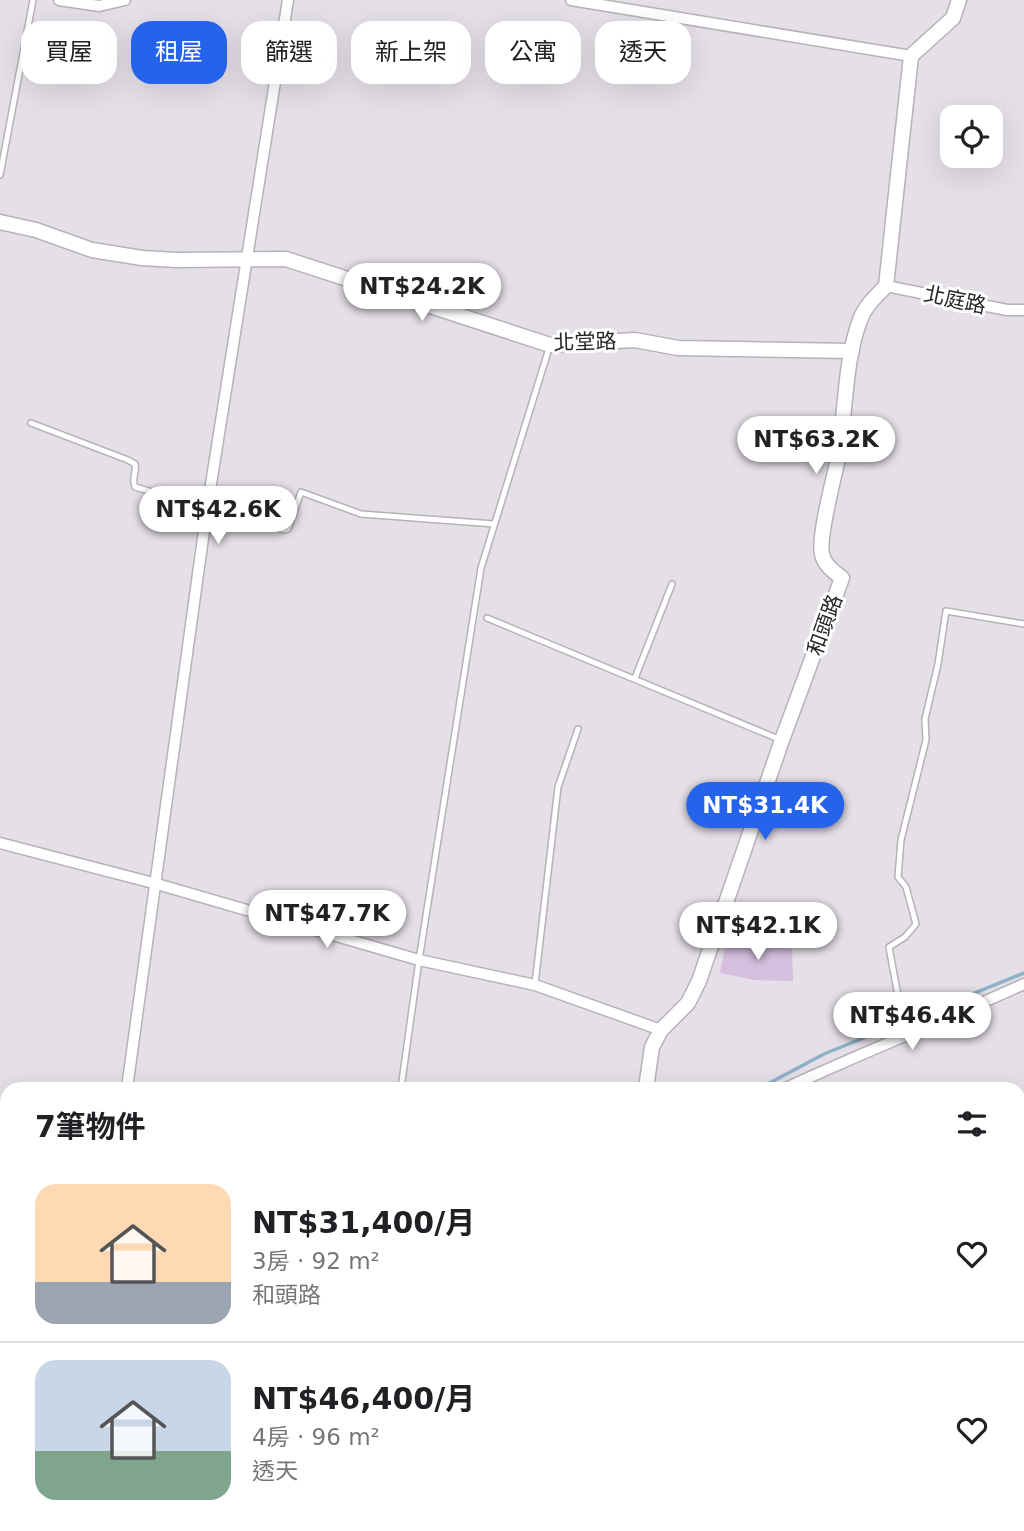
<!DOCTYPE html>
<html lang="zh-TW">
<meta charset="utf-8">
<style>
:root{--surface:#fff;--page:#f6f6f6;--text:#202124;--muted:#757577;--line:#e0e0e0;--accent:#2563eb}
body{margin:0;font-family:"DejaVu Sans","Noto Sans TC",sans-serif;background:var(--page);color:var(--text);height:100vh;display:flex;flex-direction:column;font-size:26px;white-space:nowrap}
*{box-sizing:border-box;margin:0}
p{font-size:23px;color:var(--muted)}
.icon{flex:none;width:38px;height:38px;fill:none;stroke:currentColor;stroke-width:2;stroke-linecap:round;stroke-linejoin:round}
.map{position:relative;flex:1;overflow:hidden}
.sheet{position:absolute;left:0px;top:1082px;width:1026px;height:450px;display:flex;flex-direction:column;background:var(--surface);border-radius:21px 21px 0 0;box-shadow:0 7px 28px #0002}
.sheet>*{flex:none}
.hud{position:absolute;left:21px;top:21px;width:984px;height:63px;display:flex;gap:14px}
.buttons{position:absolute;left:940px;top:105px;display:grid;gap:14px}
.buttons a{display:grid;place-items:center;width:63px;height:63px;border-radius:14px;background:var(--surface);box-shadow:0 7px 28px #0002;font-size:35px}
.price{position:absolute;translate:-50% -60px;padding:0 16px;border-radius:24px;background:#fff;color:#222;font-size:23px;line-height:46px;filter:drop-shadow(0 2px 4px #0008)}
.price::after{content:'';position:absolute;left:50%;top:42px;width:21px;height:16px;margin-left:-10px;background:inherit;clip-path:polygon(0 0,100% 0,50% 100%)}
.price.on{background:var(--accent);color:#fff}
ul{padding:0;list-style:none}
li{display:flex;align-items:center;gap:21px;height:175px;padding:0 35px}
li+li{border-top:2px solid var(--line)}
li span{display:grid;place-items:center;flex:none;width:196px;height:140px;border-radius:21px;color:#555}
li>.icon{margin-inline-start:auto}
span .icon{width:84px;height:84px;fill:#fffc;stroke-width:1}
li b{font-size:30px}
h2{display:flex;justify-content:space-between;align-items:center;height:84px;padding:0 35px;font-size:30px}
.tag{padding:0 24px;border-radius:21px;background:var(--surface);box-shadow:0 7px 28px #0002;font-size:24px;line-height:63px}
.tag.on{background:var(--accent);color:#fff}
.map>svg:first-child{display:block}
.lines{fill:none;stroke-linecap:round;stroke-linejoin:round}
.stream{stroke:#8db2c7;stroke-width:3.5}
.building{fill:#d6bfdf}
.service-casing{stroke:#b7b1b9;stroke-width:8}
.minor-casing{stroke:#b7b1b9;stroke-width:13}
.tertiary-casing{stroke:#b7b1b9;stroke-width:17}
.service{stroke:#fff;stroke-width:5}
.minor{stroke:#fff;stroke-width:10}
.tertiary{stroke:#fff;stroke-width:14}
.labels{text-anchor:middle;stroke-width:6;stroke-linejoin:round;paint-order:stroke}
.street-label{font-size:21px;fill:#262427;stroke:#fff}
</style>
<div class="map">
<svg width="1024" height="1531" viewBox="0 0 1024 1531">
<rect width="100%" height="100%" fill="#e5dfe7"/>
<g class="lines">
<!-- stream -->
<g class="stream">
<polyline points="760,1088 824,1054 1024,973"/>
<polyline points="1018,1238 1024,1240"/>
<polyline points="0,1465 7,1465"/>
</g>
</g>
<!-- building -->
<polygon class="building" points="726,941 792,949 793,981 755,980 720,973"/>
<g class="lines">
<defs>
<g id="service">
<polyline points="0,175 33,0"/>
<path d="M31,423L128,460L135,464C137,472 131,479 135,487L284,530L288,529L301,492L361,514L494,524"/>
<polyline points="487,618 781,740"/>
<polyline points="635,678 672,584"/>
<polyline points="535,984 558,787 578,729"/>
<polyline points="905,1034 889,947 905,937 916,924 906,887 898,877 901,840 926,740 925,719 938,664 946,611 1024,624"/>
<polyline points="401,1088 419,960 481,568 550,345"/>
<polyline points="575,1531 580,1524"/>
</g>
<g id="minor">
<polyline points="59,0 99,6 125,0"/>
<polyline points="571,0 911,56"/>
<polyline points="886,286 1007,310 1024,310"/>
<polyline points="0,843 157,884 419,960 535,985 661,1030"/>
<polyline points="127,1088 207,509 288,0"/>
<path d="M786,1088C864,1052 945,1020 1024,984"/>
<polyline points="1018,1225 1024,1227"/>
<polyline points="1018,1384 1024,1375"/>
<polyline points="0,1452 7,1453"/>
<polyline points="923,1531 927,1524"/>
</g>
<g id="tertiary">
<polyline points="0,222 36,230 92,250 142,258 176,260 286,259 550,345 635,340 678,348 852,351"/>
<path d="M646,1088L652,1047L661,1030L688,1003L699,981L782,740L842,578C834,572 824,565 822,554C818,536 834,479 838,458C846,413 844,363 860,320C865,306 876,296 886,286L911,56L953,18L959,0"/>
<polyline points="361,1531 366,1524"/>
</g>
</defs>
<!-- service casing -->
<use href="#service" class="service-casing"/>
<!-- minor casing -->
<use href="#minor" class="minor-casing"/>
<!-- tertiary casing -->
<use href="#tertiary" class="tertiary-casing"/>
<!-- service -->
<use href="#service" class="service"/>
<!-- minor -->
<use href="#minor" class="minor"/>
<!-- tertiary -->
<use href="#tertiary" class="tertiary"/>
</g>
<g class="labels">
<!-- street labels -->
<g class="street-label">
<text transform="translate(955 300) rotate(12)" y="7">北庭路</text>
<text transform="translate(585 342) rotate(-2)" y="7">北堂路</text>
<text transform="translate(825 625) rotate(-70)" y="7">和頭路</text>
</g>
</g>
</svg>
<div class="buttons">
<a><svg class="icon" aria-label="locate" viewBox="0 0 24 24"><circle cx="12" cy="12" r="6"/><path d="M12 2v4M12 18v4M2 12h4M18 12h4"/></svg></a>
</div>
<b class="price" style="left:422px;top:323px">NT$24.2K</b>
<b class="price" style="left:816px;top:476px">NT$63.2K</b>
<b class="price" style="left:218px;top:546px">NT$42.6K</b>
<b class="price on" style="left:765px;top:842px">NT$31.4K</b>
<b class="price" style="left:327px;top:950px">NT$47.7K</b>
<b class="price" style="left:758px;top:962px">NT$42.1K</b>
<b class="price" style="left:912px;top:1052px">NT$46.4K</b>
<div class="hud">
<a class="tag">買屋</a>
<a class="tag on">租屋</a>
<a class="tag">篩選</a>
<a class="tag">新上架</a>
<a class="tag">公寓</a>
<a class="tag">透天</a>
</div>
<section class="sheet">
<h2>7筆物件<svg class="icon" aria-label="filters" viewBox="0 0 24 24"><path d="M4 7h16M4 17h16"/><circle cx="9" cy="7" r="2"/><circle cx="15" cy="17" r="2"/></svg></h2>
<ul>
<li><span style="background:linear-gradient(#ffd9b3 70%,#9aa5b1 0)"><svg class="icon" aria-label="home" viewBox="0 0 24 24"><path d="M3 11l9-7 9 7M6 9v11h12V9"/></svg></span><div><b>NT$31,400/月</b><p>3房 · 92 m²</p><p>和頭路</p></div><svg class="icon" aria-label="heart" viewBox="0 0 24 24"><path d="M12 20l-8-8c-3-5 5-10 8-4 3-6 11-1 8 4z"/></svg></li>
<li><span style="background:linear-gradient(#c9d6e8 65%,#7fa58c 0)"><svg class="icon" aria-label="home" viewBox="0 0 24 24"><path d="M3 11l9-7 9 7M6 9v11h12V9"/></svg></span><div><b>NT$46,400/月</b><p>4房 · 96 m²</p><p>透天</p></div><svg class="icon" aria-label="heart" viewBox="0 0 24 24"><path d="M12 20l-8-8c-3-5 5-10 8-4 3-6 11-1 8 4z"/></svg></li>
</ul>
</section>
</div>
